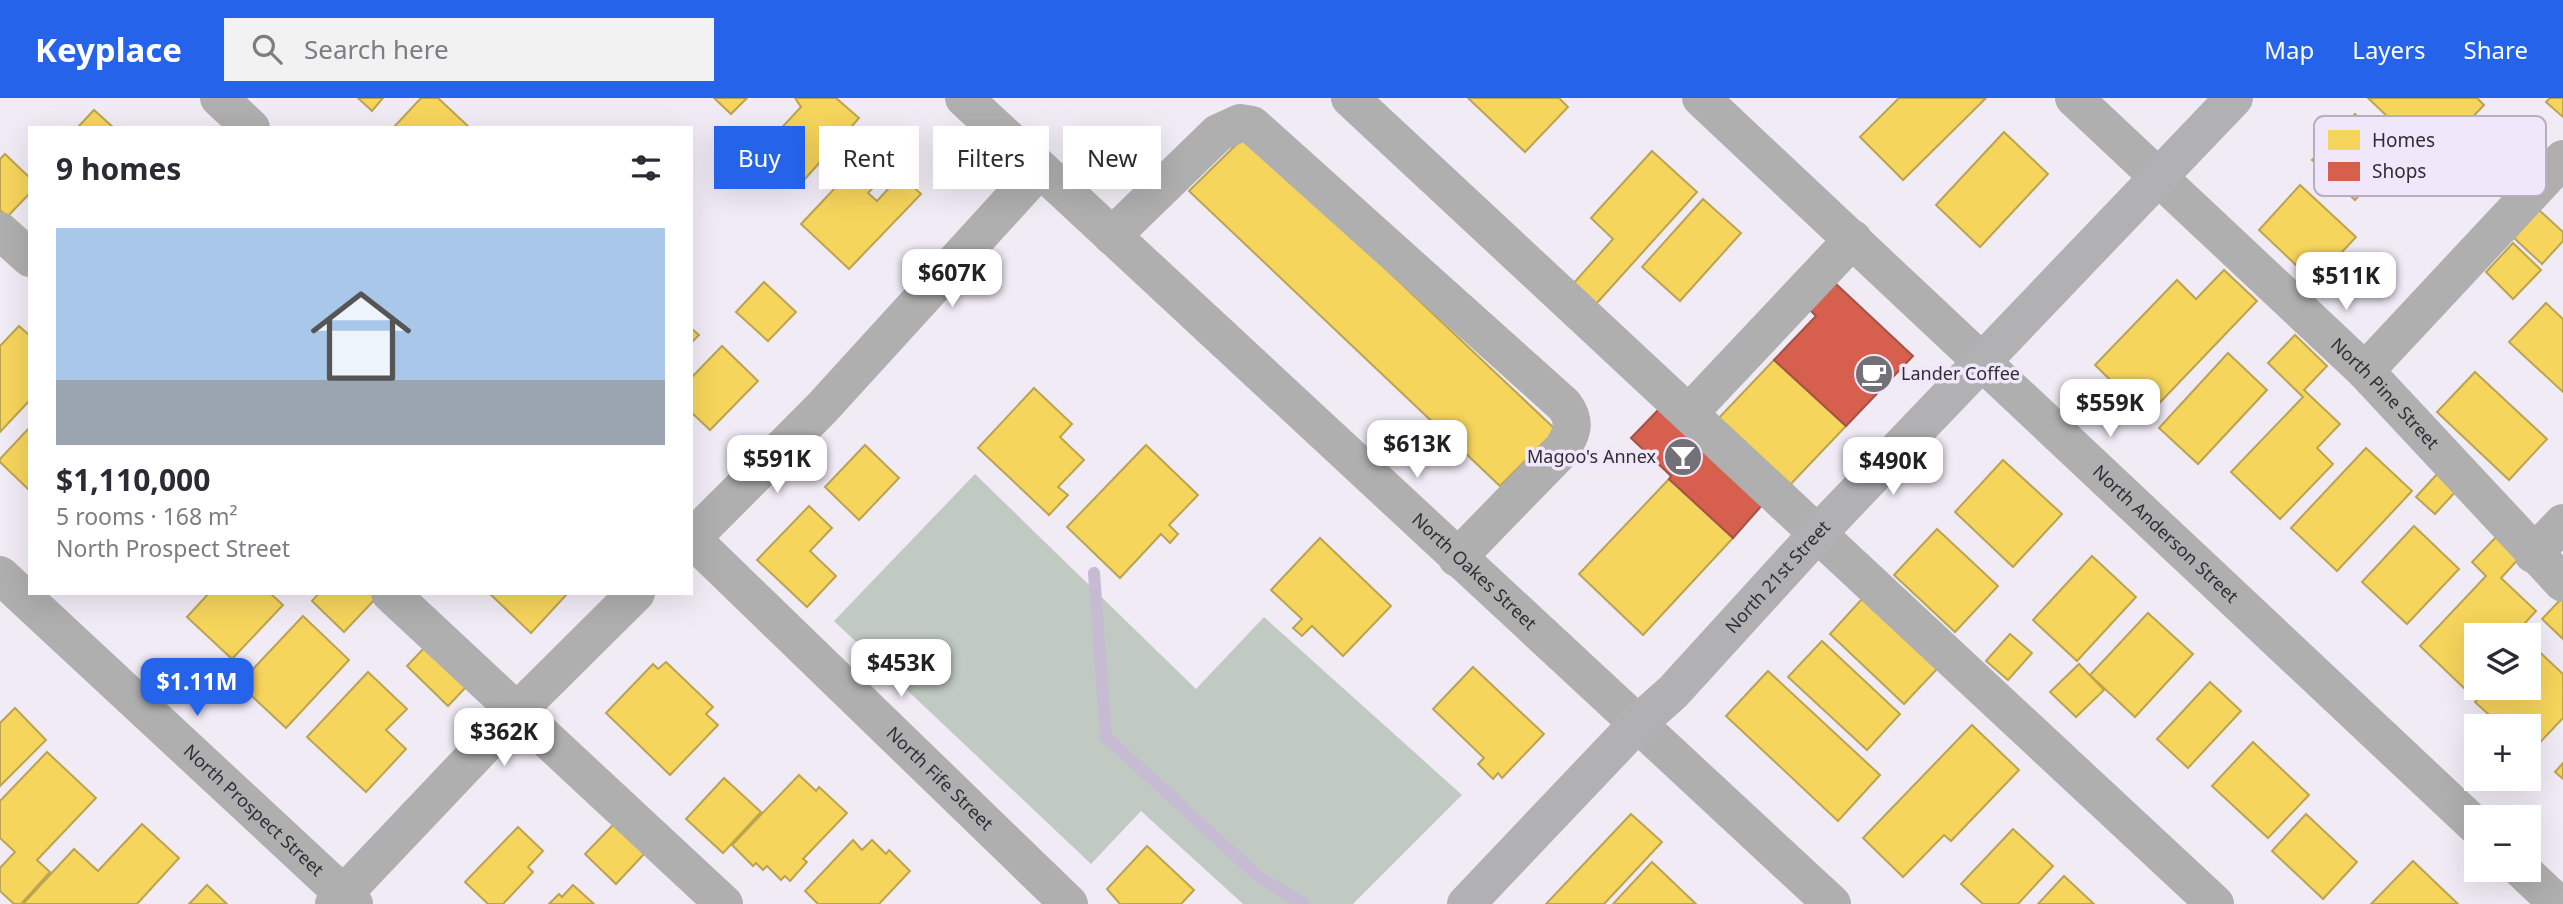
<!DOCTYPE html>
<meta charset="utf-8">
<style>
:root{--surface:#fff;--page:#f2f2f3;--text:#2b2b33;--muted:#7c7c81;--accent:#2563eb}
body{margin:0;font-family:"Noto Sans",sans-serif;background:var(--page);color:var(--text);height:100vh;display:flex;flex-direction:column;font-size:26px;white-space:nowrap}
*{box-sizing:border-box;margin:0}
p{font-size:23px;color:var(--muted)}
.icon{flex:none;width:38px;height:38px;fill:none;stroke:currentColor;stroke-width:2;stroke-linecap:round;stroke-linejoin:round}
.map{position:relative;flex:1;overflow:hidden}
.drawer{position:absolute;left:28px;top:28px;width:665px;height:469px;display:flex;flex-direction:column;background:var(--surface);border-radius:0px;box-shadow:0 7px 28px #0002}
.drawer>*{flex:none}
.hud{position:absolute;left:714px;top:28px;width:665px;height:63px;display:flex;gap:14px}
.fabs{position:absolute;left:2464px;top:525px;display:grid;gap:14px}
.fabs a{display:grid;place-items:center;width:77px;height:77px;border-radius:0px;background:var(--surface);box-shadow:0 7px 28px #0002;font-size:35px}
.price{position:absolute;translate:-50% -60px;padding:0 16px;border-radius:14px;background:#fff;color:#222;font-size:23px;line-height:46px;filter:drop-shadow(0 2px 4px #0008)}
.price::after{content:'';position:absolute;left:50%;top:42px;width:21px;height:16px;margin-left:-10px;background:inherit;clip-path:polygon(0 0,100% 0,50% 100%)}
.price.current{background:var(--accent);color:#fff}
ul{padding:0;list-style:none}
li{display:grid;align-content:center;gap:14px;height:371px;padding:0 28px}
li span{display:grid;place-items:center;height:217px;border-radius:0px;color:#555}
li>.icon{margin-inline-start:auto}
span .icon{width:126px;height:126px;fill:#fffc;stroke-width:1}
li b{font-size:30px}
h2{display:flex;justify-content:space-between;align-items:center;height:84px;padding:0 28px;font-size:30px}
.chip{padding:0 24px;border-radius:0px;background:var(--surface);box-shadow:0 7px 28px #0002;font-size:24px;line-height:63px}
.chip.current{background:var(--accent);color:#fff}
header{display:flex;align-items:center;gap:42px;box-sizing:border-box;height:98px;padding:0 35px;background:var(--accent);color:#fff}
header strong{font-size:33px}
nav{display:flex;gap:38px;margin-inline-start:auto;font-size:24px}
.search{width:490px;height:63px;background:var(--page);display:flex;align-items:center;gap:18px;box-sizing:border-box;padding:0 24px;border-radius:0px;color:var(--muted);font-size:26px}
.map>svg:first-child{display:block}
.forest{fill:#c0cac2}
.homes{fill:#f6d55c;stroke:#bba350;stroke-width:2}
.shops{fill:#d6604d;stroke:#a45146;stroke-width:2}
.lines{fill:none;stroke-linecap:round;stroke-linejoin:round}
.stream{stroke:#c6bbd3;stroke-width:12}
.minor{stroke:#aeafae;stroke-width:38}
.major{stroke:#b1b0b3;stroke-width:38}
.labels{text-anchor:middle;stroke-width:7;stroke-linejoin:round;paint-order:stroke}
.poi-label{font-size:18px;fill:#302d34;stroke:#f0e7fb;text-anchor:start}
.street-label{font-size:18px;fill:#302d34;stroke:#f0e7fb}
.key{fill:#f0e7fb;stroke:#b6afbf;stroke-width:2}
.key-label{font-size:19px;fill:#302d34}
</style>
<header>
<strong>Keyplace</strong>
<div class="search"><svg class="icon" aria-label="search" viewBox="0 0 24 24"><circle cx="10" cy="10" r="6"/><path d="M15 15l6 6"/></svg>Search here</div>
<nav><a>Map</a><a>Layers</a><a>Share</a></nav>
</header>
<div class="map">
<svg width="2563" height="806" viewBox="0 0 2563 806">
<rect width="100%" height="100%" fill="#f1ebf6"/>
<!-- forest -->
<polygon class="forest" points="975,376 1196,591 1264,519 1462,697 1353,806 1243,806 1141,713 1091,766 834,523"/>
<!-- homes -->
<g class="homes">
<polygon points="358,0 383,0 372,13"/>
<polygon points="421,0 438,0 470,30 393,30"/>
<polygon points="714,0 747,0 731,16"/>
<polygon points="795,0 836,0 859,20 797,90 768,65 759,74 742,58 767,31 774,38 801,9"/>
<polygon points="1468,0 1559,0 1568,9 1525,54"/>
<polygon points="1899,0 1986,0 1903,82 1860,39"/>
<polygon points="2368,0 2477,0 2484,7 2450,43 2428,23 2411,41"/>
<polygon points="2550,0 2563,0 2563,19 2546,4"/>
<polygon points="94,12 114,30 77,30"/>
<polygon points="2355,16 2398,56 2355,102 2312,62"/>
<polygon points="2004,34 2048,76 1980,149 1936,107"/>
<polygon points="1245,38 1556,332 1500,388 1189,93"/>
<polygon points="872,51 892,70 868,95 877,103 901,77 921,96 849,171 801,126"/>
<polygon points="1652,53 1697,94 1596,206 1573,186 1613,141 1591,120"/>
<polygon points="5,56 30,80 30,95 7,119 0,112 0,61"/>
<polygon points="2300,87 2356,139 2314,184 2259,132"/>
<polygon points="1703,101 1741,135 1680,203 1642,169"/>
<polygon points="2539,112 2563,134 2563,143 2542,166 2514,140"/>
<polygon points="2513,145 2541,172 2513,201 2486,174"/>
<polygon points="2224,172 2257,203 2147,318 2095,267 2177,182 2196,201"/>
<polygon points="764,184 796,214 768,243 736,214"/>
<polygon points="2546,205 2563,221 2563,294 2509,244"/>
<polygon points="19,228 30,238 30,302 0,334 0,248"/>
<polygon points="691,230 699,237 691,245"/>
<polygon points="2295,237 2327,268 2304,292 2340,326 2317,350 2333,366 2280,421 2231,374 2303,299 2268,265"/>
<polygon points="722,248 758,283 710,332 691,314 691,280"/>
<polygon points="2228,255 2267,292 2198,366 2159,330"/>
<polygon points="1774,262 1846,328 1787,390 1716,323"/>
<polygon points="2475,274 2547,341 2509,382 2437,314"/>
<polygon points="1034,290 1072,326 1060,339 1084,362 1058,389 1068,397 1049,417 978,350"/>
<polygon points="30,329 30,393 0,364 0,361"/>
<polygon points="865,347 899,380 859,422 825,389"/>
<polygon points="1146,347 1198,397 1169,427 1178,436 1170,445 1161,436 1120,480 1067,429"/>
<polygon points="2366,350 2412,393 2337,473 2291,430"/>
<polygon points="2003,362 2062,416 2013,469 1955,414"/>
<polygon points="2439,374 2458,391 2435,416 2416,399"/>
<polygon points="1669,381 1733,440 1643,537 1579,476"/>
<polygon points="809,408 832,430 810,453 836,478 807,509 757,462"/>
<polygon points="2414,428 2459,471 2407,526 2362,484"/>
<polygon points="1937,431 1998,488 1955,534 1894,477"/>
<polygon points="2500,435 2523,456 2501,480 2536,513 2514,537 2476,537 2476,577 2464,590 2420,548 2486,478 2472,464"/>
<polygon points="1320,440 1391,508 1343,558 1312,528 1302,538 1293,530 1302,521 1271,492"/>
<polygon points="2092,458 2136,499 2077,563 2033,522"/>
<polygon points="209,495 270,495 283,507 232,561 187,519"/>
<polygon points="319,495 375,495 378,498 344,534 312,503"/>
<polygon points="489,495 568,495 531,535"/>
<polygon points="2563,499 2563,541 2542,521"/>
<polygon points="1862,501 1937,571 1904,606 1830,536"/>
<polygon points="2148,515 2193,556 2135,619 2090,577"/>
<polygon points="303,518 349,562 286,630 239,586"/>
<polygon points="2010,536 2032,555 2008,582 1986,563"/>
<polygon points="1822,543 1900,616 1867,652 1788,579"/>
<polygon points="2530,545 2563,576 2563,620 2530,655 2529,628 2501,628 2475,604 2488,590 2529,590"/>
<polygon points="426,548 467,588 448,608 407,568"/>
<polygon points="666,564 713,609 706,616 718,627 670,677 606,615 653,566 658,571"/>
<polygon points="2079,566 2104,592 2076,619 2050,594"/>
<polygon points="1473,569 1544,636 1502,680 1498,675 1493,681 1478,666 1484,660 1433,611"/>
<polygon points="1768,573 1880,677 1838,723 1726,618"/>
<polygon points="368,574 407,611 386,632 406,651 366,694 307,639"/>
<polygon points="2210,584 2241,613 2188,670 2157,641"/>
<polygon points="15,610 46,642 0,688 0,625"/>
<polygon points="1972,627 2019,672 1951,743 1944,737 1903,779 1863,740"/>
<polygon points="2253,644 2309,697 2268,740 2212,688"/>
<polygon points="47,654 96,700 37,762 50,774 21,806 14,806 0,793 0,770 15,754 0,740 0,703"/>
<polygon points="2563,665 2563,681 2555,674"/>
<polygon points="799,677 816,693 819,689 847,715 803,761 807,764 790,783 785,778 781,782 767,768 763,772 756,765 753,768 732,747"/>
<polygon points="724,680 761,714 723,755 686,721"/>
<polygon points="1631,716 1662,744 1604,806 1546,806"/>
<polygon points="2306,716 2357,764 2323,801 2272,753"/>
<polygon points="142,726 179,760 137,806 23,806 74,751 98,773"/>
<polygon points="614,726 645,755 616,786 585,756"/>
<polygon points="518,729 543,753 528,769 533,774 503,806 488,806 465,784"/>
<polygon points="2013,731 2053,768 2018,806 1983,806 1961,786"/>
<polygon points="853,742 862,752 872,742 886,756 889,752 910,773 879,806 818,806 805,793"/>
<polygon points="1147,748 1194,792 1181,806 1120,806 1107,791"/>
<polygon points="2413,763 2458,806 2371,806"/>
<polygon points="1652,764 1696,806 1613,806"/>
<polygon points="2064,778 2094,806 2038,806"/>
<polygon points="207,787 227,806 189,806"/>
<polygon points="573,787 594,806 549,806 559,796 562,799"/>
</g>
<!-- shops -->
<g class="shops">
<polygon points="1835,185 1913,258 1846,328 1774,262 1816,218 1810,212"/>
<polygon points="1662,308 1764,405 1733,440 1669,381 1671,378 1631,340"/>
</g>
<g class="lines">
<!-- stream -->
<polyline class="stream" points="1094,475 1106,639 1259,779 1304,806"/>
<!-- minor -->
<g class="minor">
<polyline points="219,0 251,30"/>
<path id="s1" d="M964,0L1832,806"/>
<polyline points="1350,0 2215,806"/>
<path id="s2" d="M1701,0L2476,728"/>
<path id="s3" d="M2074,0L2365,273L2563,485"/>
<polyline points="0,133 30,160"/>
<path d="M1112,138L1218,35L1240,25L1252,27L1564,307C1577,324 1572,336 1561,353L1457,460"/>
<polyline points="2365,273 2563,61"/>
<polyline points="1689,315 1853,141"/>
<path id="s4" d="M691,440L1069,806"/>
<polyline points="691,441 821,311 1040,71"/>
<polyline points="2533,456 2563,425"/>
<path id="s5" d="M0,477L354,806"/>
<polyline points="390,495 724,806"/>
<polyline points="2522,772 2558,806"/>
<polyline points="334,806 517,613 636,495"/>
</g>
<!-- major -->
<path class="major" id="s6" d="M1466,806L1636,627L1673,594L1818,435L2234,0"/>
</g>
<!-- icons -->
<defs>
<symbol id="cafe-disc" viewBox="-11 -11 22 22"><circle r="9.5" fill="#747078" stroke="#f0e7fb"/><path d="M-5.5-4.5H6V0H3Q3 3.5 0 3.5H-2.5Q-5.5 3.5-5.5 0ZM3-3.2v2h1.7v-2ZM-6 4.5H4V6H-6Z" fill="#fff"/></symbol>
<symbol id="bar-disc" viewBox="-11 -11 22 22"><circle r="9.5" fill="#747078" stroke="#f0e7fb"/><path d="M-6-5H6L.8 .8V4.5H3.5V6h-7V4.5H-.8V.8Z" fill="#fff"/></symbol>
</defs>
<g fill-rule="evenodd">
<use href="#cafe-disc" x="1852" y="254" width="44" height="44"/>
<use href="#bar-disc" x="1661" y="337" width="44" height="44"/>
</g>
<g class="labels">
<!-- poi labels -->
<g class="poi-label">
<text x="1901" y="282">Lander Coffee</text>
<text x="1656" y="365" text-anchor="end">Magoo's Annex</text>
</g>
<!-- street labels -->
<g class="street-label">
<text dy="6" stroke="none"><textPath href="#s3" startOffset="429">North Pine Street</textPath></text>
<text dy="6" stroke="none"><textPath href="#s2" startOffset="637">North Anderson Street</textPath></text>
<text dy="6" stroke="none"><textPath href="#s1" startOffset="696">North Oakes Street</textPath></text>
<text dy="6" stroke="none"><textPath href="#s6" startOffset="452">North 21st Street</textPath></text>
<text dy="6" stroke="none"><textPath href="#s4" startOffset="346">North Fife Street</textPath></text>
<text dy="6" stroke="none"><textPath href="#s5" startOffset="346">North Prospect Street</textPath></text>
</g>
</g>
<!-- legend -->
<rect x="2314" y="18" width="232" height="80" rx="10" class="key"/>
<rect x="2328" y="32" width="32" height="20" fill="#f6d55c"/>
<rect x="2328" y="64" width="32" height="19" fill="#d6604d"/>
<g class="key-label">
<text x="2372" y="49">Homes</text>
<text x="2372" y="80">Shops</text>
</g>
</svg>
<div class="fabs">
<a><svg class="icon" aria-label="layers" viewBox="0 0 24 24"><path d="M12 4l9 5-9 5-9-5zM3 14l9 5 9-5"/></svg></a>
<a>+</a>
<a>−</a>
</div>
<b class="price" style="left:952px;top:211px">$607K</b>
<b class="price" style="left:2346px;top:214px">$511K</b>
<b class="price" style="left:2110px;top:341px">$559K</b>
<b class="price" style="left:1417px;top:382px">$613K</b>
<b class="price" style="left:777px;top:397px">$591K</b>
<b class="price" style="left:1893px;top:399px">$490K</b>
<b class="price" style="left:901px;top:601px">$453K</b>
<b class="price current" style="left:197px;top:620px">$1.11M</b>
<b class="price" style="left:504px;top:670px">$362K</b>
<div class="hud">
<a class="chip current">Buy</a>
<a class="chip">Rent</a>
<a class="chip">Filters</a>
<a class="chip">New</a>
</div>
<section class="drawer">
<h2>9 homes<svg class="icon" aria-label="filters" viewBox="0 0 24 24"><path d="M4 7h16M4 17h16"/><circle cx="9" cy="7" r="2"/><circle cx="15" cy="17" r="2"/></svg></h2>
<ul>
<li><span style="background:linear-gradient(#a9c7e8 70%,#9aa5b1 0)"><svg class="icon" aria-label="home" viewBox="0 0 24 24"><path d="M3 11l9-7 9 7M6 9v11h12V9"/></svg></span><div><b>$1,110,000</b><p>5 rooms · 168 m²</p><p>North Prospect Street</p></div></li>
</ul>
</section>
</div>
